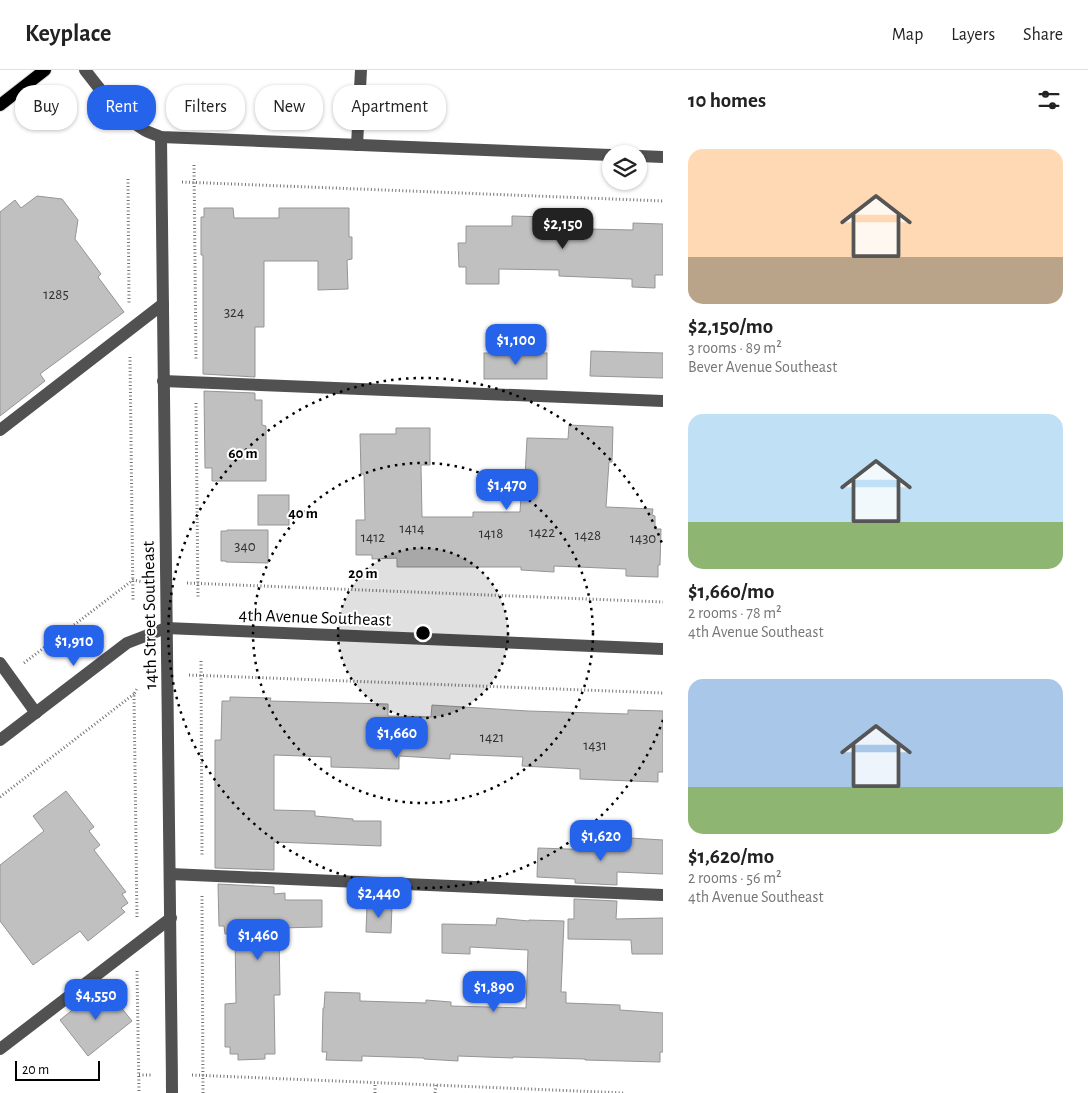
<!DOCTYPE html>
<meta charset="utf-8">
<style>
:root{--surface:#fff;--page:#f2f2f2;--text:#222;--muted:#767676;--line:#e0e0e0;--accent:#2563eb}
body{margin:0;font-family:"Alegreya Sans",sans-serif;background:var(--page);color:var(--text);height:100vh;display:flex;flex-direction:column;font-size:19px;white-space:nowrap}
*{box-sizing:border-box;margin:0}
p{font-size:16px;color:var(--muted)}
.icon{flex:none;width:28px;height:28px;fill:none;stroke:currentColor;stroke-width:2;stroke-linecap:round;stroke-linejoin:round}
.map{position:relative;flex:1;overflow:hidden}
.details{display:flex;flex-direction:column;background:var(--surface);width:425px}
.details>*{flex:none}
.banner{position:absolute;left:15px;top:15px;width:475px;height:45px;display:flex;gap:10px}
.buttons{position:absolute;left:602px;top:75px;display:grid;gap:10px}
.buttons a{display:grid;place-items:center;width:45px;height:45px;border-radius:50%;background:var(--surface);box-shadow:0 1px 4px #0004;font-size:25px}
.scale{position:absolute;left:15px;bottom:12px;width:85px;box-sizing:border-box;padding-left:5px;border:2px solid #000;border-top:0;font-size:14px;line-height:18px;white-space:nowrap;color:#000;-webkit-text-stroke:4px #fff;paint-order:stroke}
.price{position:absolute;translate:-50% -42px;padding:0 11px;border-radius:10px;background:var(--accent);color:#fff;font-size:16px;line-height:32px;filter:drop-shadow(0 1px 2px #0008)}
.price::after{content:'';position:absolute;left:50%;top:30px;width:15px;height:11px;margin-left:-8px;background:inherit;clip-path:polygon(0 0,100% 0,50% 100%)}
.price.selected{background:#222;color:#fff}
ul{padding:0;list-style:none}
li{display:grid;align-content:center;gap:10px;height:265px;padding:0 25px}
li span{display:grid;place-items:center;height:155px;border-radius:15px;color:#555}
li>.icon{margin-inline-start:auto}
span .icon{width:90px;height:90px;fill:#fffc;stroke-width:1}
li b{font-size:21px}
h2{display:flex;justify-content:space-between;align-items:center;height:60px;padding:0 25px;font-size:21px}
.tag{padding:0 18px;border-radius:20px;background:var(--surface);box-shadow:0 1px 4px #0004;font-size:18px;line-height:45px}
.tag.selected{background:var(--accent);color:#fff}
header{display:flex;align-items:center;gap:30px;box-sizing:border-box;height:70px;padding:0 25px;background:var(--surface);border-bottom:1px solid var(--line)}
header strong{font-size:24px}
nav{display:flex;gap:28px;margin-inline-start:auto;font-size:18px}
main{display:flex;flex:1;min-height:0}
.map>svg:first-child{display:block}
.building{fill:#c0c0c0;stroke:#959595}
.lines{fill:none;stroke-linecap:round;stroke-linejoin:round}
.major-casing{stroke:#dbdbdb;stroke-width:14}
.path{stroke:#737373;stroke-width:3;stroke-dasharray:1 2.5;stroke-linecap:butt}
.minor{stroke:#515151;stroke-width:12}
.major{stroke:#000;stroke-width:12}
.ring{fill:none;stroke:#000;stroke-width:2.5;stroke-dasharray:2.5 5}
.labels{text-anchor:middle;stroke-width:4;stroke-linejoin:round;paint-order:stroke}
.number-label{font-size:15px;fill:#303030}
.street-label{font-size:18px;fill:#000;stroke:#fff}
.centre{fill:#000;stroke:#fff;stroke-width:2.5}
.ring-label{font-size:15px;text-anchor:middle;font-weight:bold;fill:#000;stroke:#fff;stroke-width:4;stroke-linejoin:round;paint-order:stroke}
</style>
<header>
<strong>Keyplace</strong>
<nav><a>Map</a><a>Layers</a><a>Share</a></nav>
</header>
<main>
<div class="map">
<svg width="663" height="1023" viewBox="0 0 663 1023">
<rect width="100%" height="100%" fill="#fff"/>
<!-- building -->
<g class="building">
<polygon points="37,126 62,129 78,150 75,169 101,204 98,207 124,242 40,304 45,311 0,346 0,142 15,130 21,138"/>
<polygon points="204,138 233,138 234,148 279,148 279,138 349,138 349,167 352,167 352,189 347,190 348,219 318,220 318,191 264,191 264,257 255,257 255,307 203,304 203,185 201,185 201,147 204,147"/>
<polygon points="512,146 585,148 584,158 586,159 633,160 633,153 663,154 663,205 655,205 655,218 632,217 632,209 559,206 559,200 499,199 499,214 466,214 466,197 459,197 458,173 466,173 466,156 512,156"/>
<polygon points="591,281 663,283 663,308 590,306"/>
<rect x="484" y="283" width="63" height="26"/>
<polygon points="204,321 255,323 255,330 262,330 262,355 266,356 266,411 212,411 212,398 205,398"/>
<polygon points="569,355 613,357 612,392 609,392 606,437 653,439 652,445 655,446 655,459 661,459 660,495 658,495 658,507 626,506 626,499 554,496 554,502 521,500 521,497 397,497 397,488 372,489 372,485 356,485 356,450 365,450 364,404 361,404 360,364 396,364 396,358 430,358 430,395 421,395 422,447 473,447 473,442 520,442 521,427 524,427 527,368 568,369"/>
<rect x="258" y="425" width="31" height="30"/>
<polygon points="227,460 268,460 268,493 226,492 226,491 221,491 221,461 227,461"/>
<polygon points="230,627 271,628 270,631 388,634 388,646 431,647 432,635 528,641 628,644 628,640 663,641 663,702 658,702 658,712 580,709 580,699 522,696 523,687 450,684 450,689 399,686 399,699 331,697 331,687 274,685 274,740 315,741 315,746 353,749 353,751 381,751 381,776 274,772 274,800 215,798 215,670 221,670 222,631 230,631"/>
<polygon points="66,721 94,757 89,761 100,775 94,780 126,822 122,824 128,833 121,838 125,842 88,871 80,861 33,895 0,851 0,795 44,761 33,746"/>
<polygon points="630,768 663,770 663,804 617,802 617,815 575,813 575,809 537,807 538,778 629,781"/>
<polygon points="218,814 274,817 274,824 285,823 285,830 322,830 322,857 279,858 280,925 274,925 275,984 265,984 265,989 238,990 238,984 230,984 230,977 225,977 225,934 236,933 235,864 225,864 224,856 219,856"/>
<polygon points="574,829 617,831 616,849 663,848 663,884 632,884 631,870 568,869 568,849 574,849"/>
<polygon points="367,835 392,835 391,863 366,862"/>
<polygon points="497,848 529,851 529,850 564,851 561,922 566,922 566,933 620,935 620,940 663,943 663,982 660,982 660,992 585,990 585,989 513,987 513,988 458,986 458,991 424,989 424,988 362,986 362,991 326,990 327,982 322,982 323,938 324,938 325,922 360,923 360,931 426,933 426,930 451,932 451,936 526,938 528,880 470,877 470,884 442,883 442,854 496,855"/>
<polygon points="103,915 132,951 88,986 60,950"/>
</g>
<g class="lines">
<defs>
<polyline id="major" points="0,35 45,0"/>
</defs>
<!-- major casing -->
<use href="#major" class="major-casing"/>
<!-- path -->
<g class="path">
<polyline points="190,38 191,20"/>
<polyline points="194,95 196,291"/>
<polyline points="128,109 129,233"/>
<polyline points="182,112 663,131"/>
<polyline points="130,287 133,531"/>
<polyline points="196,333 198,529"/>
<polyline points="187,513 663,532"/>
<polyline points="201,591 202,785"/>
<polyline points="24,593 133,510 143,512"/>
<polyline points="189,605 663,623"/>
<polyline points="0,727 134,624"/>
<polyline points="202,826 203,1023"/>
<polyline points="137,847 134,624 138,617"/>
<polyline points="137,901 139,1023"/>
<polyline points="139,1005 151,1005"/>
<polyline points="192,1005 625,1023"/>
<polyline points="375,1023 375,1013"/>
<polyline points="435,1023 436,1015"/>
</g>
<!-- minor -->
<g class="minor">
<path d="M85,0C102,22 119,45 143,59C148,63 155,64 161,67L611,85"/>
<path d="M161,67C164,385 170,704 172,1023"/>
<polyline points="357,75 361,0"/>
<polyline points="639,86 663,87"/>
<polyline points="163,311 663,331"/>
<polyline points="0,360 163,234"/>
<polyline points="0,593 36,643"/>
<polyline points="0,670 127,573 166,558 663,579"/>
<polyline points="170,804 663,825"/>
<polyline points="0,979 171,848"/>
</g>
<!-- major -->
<use href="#major" class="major"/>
</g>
<!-- distance rings -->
<circle cx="423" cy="563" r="85" fill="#000" fill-opacity=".12"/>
<g class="ring">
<circle cx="423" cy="563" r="85"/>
<circle cx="423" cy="563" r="170"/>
<path d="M663 650A255 255 0 1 1 663 476"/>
</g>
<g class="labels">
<!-- number labels -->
<g class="number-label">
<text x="56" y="229">1285</text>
<text x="234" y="247">324</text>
<text x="412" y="463">1414</text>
<text x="542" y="467">1422</text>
<text x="491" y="468">1418</text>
<text x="588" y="470">1428</text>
<text x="373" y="472">1412</text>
<text x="643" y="473">1430</text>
<text x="245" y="481">340</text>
<text x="492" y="672">1421</text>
<text x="595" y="680">1431</text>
</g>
<!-- street labels -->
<g class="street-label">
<text transform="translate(149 545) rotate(-91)" y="6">14th Street Southeast</text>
<text transform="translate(315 547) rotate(2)" y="6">4th Avenue Southeast</text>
</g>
</g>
<circle cx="423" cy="563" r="8" class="centre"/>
<g class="ring-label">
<text x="243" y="388">60 m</text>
<text x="303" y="448">40 m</text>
<text x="363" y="508">20 m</text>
</g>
</svg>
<div class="buttons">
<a><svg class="icon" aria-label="layers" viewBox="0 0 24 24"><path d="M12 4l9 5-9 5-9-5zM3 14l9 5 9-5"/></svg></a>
</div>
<div class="scale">20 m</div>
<b class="price selected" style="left:563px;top:180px">$2,150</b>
<b class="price" style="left:516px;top:296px">$1,100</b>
<b class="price" style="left:507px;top:441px">$1,470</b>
<b class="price" style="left:74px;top:597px">$1,910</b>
<b class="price" style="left:397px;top:689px">$1,660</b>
<b class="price" style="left:601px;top:792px">$1,620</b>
<b class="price" style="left:379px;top:849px">$2,440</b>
<b class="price" style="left:258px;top:891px">$1,460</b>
<b class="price" style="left:494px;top:943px">$1,890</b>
<b class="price" style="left:96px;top:951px">$4,550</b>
<div class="banner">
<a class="tag">Buy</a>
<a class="tag selected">Rent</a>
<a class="tag">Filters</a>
<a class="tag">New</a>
<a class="tag">Apartment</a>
</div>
</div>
<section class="details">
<h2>10 homes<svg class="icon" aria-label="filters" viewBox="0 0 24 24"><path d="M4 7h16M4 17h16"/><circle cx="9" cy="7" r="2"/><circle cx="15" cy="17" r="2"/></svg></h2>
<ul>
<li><span style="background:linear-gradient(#ffd9b3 70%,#b9a48a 0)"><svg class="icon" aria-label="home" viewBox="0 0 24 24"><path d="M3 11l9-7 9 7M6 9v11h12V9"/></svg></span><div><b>$2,150/mo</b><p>3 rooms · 89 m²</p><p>Bever Avenue Southeast</p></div></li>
<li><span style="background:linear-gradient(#bfe0f5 70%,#8fb573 0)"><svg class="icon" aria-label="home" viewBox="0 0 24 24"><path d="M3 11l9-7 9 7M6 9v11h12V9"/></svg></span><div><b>$1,660/mo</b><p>2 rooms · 78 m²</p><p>4th Avenue Southeast</p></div></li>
<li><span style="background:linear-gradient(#a9c7e8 70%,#8fb573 0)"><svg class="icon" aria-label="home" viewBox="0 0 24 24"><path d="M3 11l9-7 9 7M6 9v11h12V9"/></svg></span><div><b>$1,620/mo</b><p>2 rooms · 56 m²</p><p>4th Avenue Southeast</p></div></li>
</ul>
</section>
</main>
